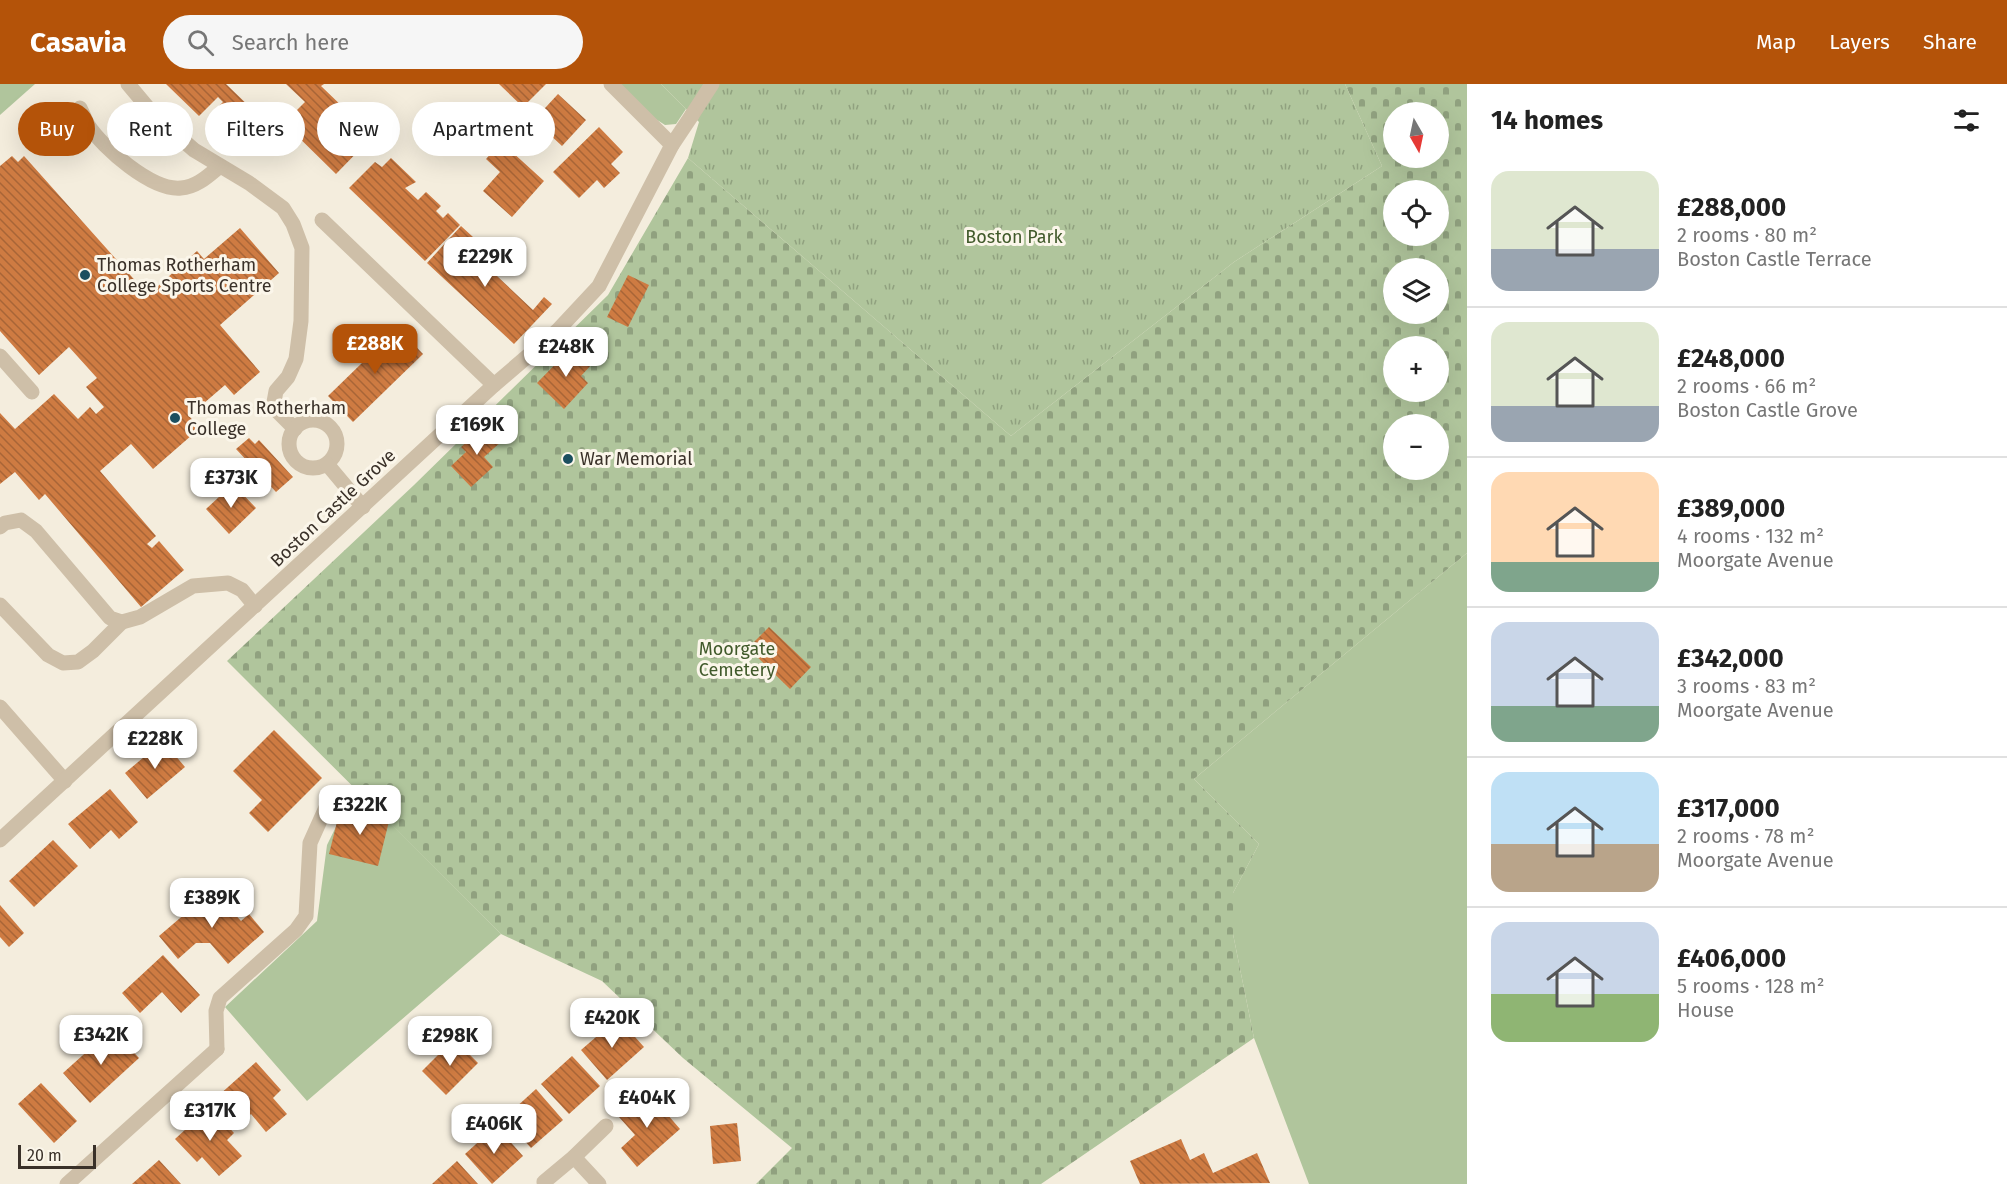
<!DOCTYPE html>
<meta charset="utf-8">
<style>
:root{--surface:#fff;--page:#f6f6f6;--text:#222;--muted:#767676;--line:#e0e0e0;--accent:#b45309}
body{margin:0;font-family:"Fira Sans",sans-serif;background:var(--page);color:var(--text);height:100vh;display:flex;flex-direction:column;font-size:22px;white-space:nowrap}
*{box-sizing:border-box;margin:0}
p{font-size:20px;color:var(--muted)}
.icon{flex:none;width:33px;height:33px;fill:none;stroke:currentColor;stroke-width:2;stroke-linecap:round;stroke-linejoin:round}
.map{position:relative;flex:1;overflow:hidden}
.drawer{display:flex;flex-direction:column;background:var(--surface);width:540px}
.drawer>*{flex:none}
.banner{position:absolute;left:18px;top:18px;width:570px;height:54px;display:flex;gap:12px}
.needle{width:39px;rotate:171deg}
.fabs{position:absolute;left:1383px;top:18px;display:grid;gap:12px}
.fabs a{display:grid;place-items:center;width:66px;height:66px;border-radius:50%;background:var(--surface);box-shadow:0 6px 24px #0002;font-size:30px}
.scale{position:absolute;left:18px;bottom:15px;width:78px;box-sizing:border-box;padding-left:6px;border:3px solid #3a3129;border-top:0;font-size:16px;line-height:21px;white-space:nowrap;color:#3a3129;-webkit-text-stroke:4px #fbf6ea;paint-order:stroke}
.price{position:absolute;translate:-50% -51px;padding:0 14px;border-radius:12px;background:#fff;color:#222;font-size:20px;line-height:39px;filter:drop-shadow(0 2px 3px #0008)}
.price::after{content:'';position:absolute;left:50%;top:36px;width:18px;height:14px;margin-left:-9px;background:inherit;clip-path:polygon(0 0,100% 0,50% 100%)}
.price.active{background:var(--accent);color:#fff}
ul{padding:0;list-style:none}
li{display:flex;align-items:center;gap:18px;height:150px;padding:0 24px}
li+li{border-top:2px solid var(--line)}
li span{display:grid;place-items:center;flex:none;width:168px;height:120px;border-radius:18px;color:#555}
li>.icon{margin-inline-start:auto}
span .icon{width:72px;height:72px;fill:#fffc;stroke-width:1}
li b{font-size:26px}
h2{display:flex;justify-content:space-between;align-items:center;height:72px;padding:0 24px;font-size:26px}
.chip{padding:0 21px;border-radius:27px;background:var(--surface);box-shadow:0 6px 24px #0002;font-size:21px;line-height:54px}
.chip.active{background:var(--accent);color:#fff}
header{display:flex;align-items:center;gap:36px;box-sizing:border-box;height:84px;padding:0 30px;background:var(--accent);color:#fff}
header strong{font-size:28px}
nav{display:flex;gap:33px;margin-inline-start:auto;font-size:21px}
.search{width:420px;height:54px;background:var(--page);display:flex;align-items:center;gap:15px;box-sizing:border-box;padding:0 21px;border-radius:33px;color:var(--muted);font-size:22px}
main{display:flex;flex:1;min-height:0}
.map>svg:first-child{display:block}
.green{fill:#b0c59c}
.cemetery{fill:url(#cemetery-stones);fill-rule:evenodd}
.park{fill:url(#park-tufts)}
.building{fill:url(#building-back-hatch)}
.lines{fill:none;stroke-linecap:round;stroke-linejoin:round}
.lane{stroke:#cebfa8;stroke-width:15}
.street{stroke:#cebfa8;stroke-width:15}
.poi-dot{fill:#1b4f5f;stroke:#fbf6ea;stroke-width:2}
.labels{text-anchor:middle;stroke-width:6;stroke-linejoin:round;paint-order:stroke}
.park-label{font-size:18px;fill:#415a2b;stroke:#fbf6ea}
.poi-label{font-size:18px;fill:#3a3129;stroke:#fbf6ea;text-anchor:start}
.street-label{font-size:18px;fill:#3a3129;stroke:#fbf6ea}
</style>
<header>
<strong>Casavia</strong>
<div class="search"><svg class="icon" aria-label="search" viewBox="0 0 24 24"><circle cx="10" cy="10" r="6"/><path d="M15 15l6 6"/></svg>Search here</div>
<nav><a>Map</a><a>Layers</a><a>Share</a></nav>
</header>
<main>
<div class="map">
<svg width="1467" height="1100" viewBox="0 0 1467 1100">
<defs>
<pattern id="cemetery-stones" width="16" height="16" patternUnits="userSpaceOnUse" patternTransform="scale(1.5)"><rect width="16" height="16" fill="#b0c59c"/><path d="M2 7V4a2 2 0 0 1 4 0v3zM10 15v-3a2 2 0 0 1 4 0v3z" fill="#90a17f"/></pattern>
<pattern id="park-tufts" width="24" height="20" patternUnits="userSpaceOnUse" patternTransform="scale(1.5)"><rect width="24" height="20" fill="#b0c59c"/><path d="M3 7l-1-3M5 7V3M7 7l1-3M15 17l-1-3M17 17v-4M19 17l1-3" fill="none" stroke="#90a17f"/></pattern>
<pattern id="building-back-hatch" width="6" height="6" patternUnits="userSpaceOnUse" patternTransform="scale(1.5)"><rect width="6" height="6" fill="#ce7b42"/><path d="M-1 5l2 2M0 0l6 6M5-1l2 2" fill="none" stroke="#a86537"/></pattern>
</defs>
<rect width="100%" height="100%" fill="#f4eddd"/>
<!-- green -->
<g class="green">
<polygon points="0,0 35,0 0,31"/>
<polygon points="619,0 661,0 686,25 676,40 665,41 654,34"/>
<polygon points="1467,469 1467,1100 1309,1100 1254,954 1233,850 1233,809 1259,760 1194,695"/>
<polygon points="355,704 501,850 307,1017 225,923 317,837 327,761"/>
</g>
<!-- cemetery -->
<path class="cemetery" d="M1345,0H1467V469L1194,695L1259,760L1233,809V850L1254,954L1041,1100H756L792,1064L683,974L602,897L501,850L227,577L414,401L608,211L688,74L1011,352L1234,178L1382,82ZM1394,28H1438V74H1394ZM1394,106H1438V152H1394ZM1394,184H1438V230H1394ZM1394,262H1438V308H1394ZM1394,340H1438V386H1394Z"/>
<!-- park -->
<polygon class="park" points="661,0 1345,0 1382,82 1234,178 1011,352 688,74 699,38"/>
<!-- building -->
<g class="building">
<polygon points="166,0 226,0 260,33 246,48 219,22 223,18 218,13 199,32"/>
<polygon points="286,0 324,0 321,2 373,52 336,90 284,39 305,18"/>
<polygon points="499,0 546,0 523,23"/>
<polygon points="558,10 586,36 562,62 534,36"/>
<polygon points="599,43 623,68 611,80 620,89 604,104 597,96 579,114 553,88"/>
<polygon points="501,58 544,97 512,133 483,107 500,88 486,75"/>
<polygon points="12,72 18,78 24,72 148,211 197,167 204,175 240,144 279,189 220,241 260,288 234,311 225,301 189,332 200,344 153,385 131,360 100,387 156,452 147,460 152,464 159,457 184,486 141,523 45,410 39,416 15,388 0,400 0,329 15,345 54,310 78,335 90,323 96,330 104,323 86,303 97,294 69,263 39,291 0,247 0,82"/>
<polygon points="391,74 416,98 405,104 418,116 426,108 441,122 436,127 443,134 448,129 460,141 425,177 349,104 375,78 382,83"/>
<polygon points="461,142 473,153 465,162 533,226 544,213 552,220 514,260 427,179"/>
<polygon points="628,191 649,201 628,243 607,233"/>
<polygon points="398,244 423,270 353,338 328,312"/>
<polygon points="573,262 592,280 581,292 588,299 564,325 537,299"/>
<polygon points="487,340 502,357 484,373 493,383 471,403 451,382 466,368 461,363"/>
<polygon points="249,354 255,360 259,356 293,393 276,408 236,365"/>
<polygon points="233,400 256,424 229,450 206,425"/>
<polygon points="769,543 811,583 790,605 748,564"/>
<polygon points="274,646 322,694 268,748 249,729 262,716 233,687"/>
<polygon points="163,657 185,683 147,715 125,689"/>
<polygon points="110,705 138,738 119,755 111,746 90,765 68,740"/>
<polygon points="341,722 390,733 378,782 329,770"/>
<polygon points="53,756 78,782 34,823 9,797"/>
<polygon points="213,806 241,837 249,830 264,848 228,880 210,859 196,859 178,875 159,852"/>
<polygon points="0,821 24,849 9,863 0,853"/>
<polygon points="163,871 200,911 181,929 162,908 140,929 122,909"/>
<polygon points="618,934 644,963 607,996 581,966"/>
<polygon points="112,945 139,974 90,1019 63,989"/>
<polygon points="454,955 478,979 446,1011 422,987"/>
<polygon points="572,972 600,1002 569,1030 541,1000"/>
<polygon points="256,978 281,1006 273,1014 287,1030 266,1048 251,1030 242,1038 218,1012"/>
<polygon points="41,999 77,1037 54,1059 18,1020"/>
<polygon points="536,1005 563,1036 531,1064 504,1034"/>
<polygon points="648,1008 680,1045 637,1083 621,1064 635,1051 619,1033"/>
<polygon points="210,1023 234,1049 227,1056 242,1072 219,1092 202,1073 197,1078 175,1055"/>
<polygon points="737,1039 741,1077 713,1080 710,1042"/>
<polygon points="496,1042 523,1072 492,1100 465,1070"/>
<polygon points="1181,1055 1190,1076 1204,1069 1213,1089 1257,1069 1270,1099 1140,1100 1130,1077"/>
<polygon points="159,1076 181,1100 132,1100"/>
<polygon points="457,1077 478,1100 432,1100"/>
</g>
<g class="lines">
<!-- lane -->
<g class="lane">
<polyline points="128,0 154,31 194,66 249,99 283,124 293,140 302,164 301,237 296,275 288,293 276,307 274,318 278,328 295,345"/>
<path d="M80,24C83,30 85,36 88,41C103,64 152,107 181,104C197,103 209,91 220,82"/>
<polyline points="692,31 712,0"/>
<polyline points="0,272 32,308"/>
<circle cx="313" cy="360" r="24"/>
<polyline points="327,380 363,423"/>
<polyline points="0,443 5,439 21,436 36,447 110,534 122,538 140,533 193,502 228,499 242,506 255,522"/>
<polyline points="0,521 48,571 63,579 78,578 93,567 122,538"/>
<polyline points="0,623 65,697"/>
<polyline points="217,965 216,927 220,914 296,846 306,832 310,759 328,719"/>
<polyline points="574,1073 599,1100"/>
<polyline points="544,1098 574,1073 606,1042"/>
</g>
<!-- street -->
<g class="street">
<polyline points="611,0 672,61"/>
<polyline points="322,136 494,301"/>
<polyline points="0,756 494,301 557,247 599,202 672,61 692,31"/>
<polyline points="67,1100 217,965"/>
</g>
</g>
<!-- markers -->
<g class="poi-dot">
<circle cx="85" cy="191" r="6"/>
<circle cx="175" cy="334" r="6"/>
<circle cx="568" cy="375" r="6"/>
</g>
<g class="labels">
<!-- park labels -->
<g class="park-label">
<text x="1014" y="159">Boston Park</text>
<text x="737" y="571">Moorgate<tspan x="737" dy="21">Cemetery</tspan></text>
</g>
<!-- poi labels -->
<g class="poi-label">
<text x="97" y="187">Thomas Rotherham<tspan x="97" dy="21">College Sports Centre</tspan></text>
<text x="187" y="330">Thomas Rotherham<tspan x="187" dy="21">College</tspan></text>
<text x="580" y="381">War Memorial</text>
</g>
<!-- street labels -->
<g class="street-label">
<text transform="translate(333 424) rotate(-43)" y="6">Boston Castle Grove</text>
</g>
</g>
</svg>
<div class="fabs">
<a><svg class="needle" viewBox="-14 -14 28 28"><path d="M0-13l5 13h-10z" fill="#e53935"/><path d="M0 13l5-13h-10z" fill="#767676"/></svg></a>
<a><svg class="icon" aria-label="locate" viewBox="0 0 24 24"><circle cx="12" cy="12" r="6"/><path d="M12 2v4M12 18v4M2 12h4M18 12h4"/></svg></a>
<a><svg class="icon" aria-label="layers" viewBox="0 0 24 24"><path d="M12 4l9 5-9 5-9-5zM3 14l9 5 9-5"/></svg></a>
<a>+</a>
<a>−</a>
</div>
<div class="scale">20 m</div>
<b class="price" style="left:485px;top:204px">£229K</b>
<b class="price active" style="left:375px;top:291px">£288K</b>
<b class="price" style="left:566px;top:294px">£248K</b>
<b class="price" style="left:477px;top:372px">£169K</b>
<b class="price" style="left:231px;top:425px">£373K</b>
<b class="price" style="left:155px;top:686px">£228K</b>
<b class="price" style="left:360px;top:752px">£322K</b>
<b class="price" style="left:212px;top:845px">£389K</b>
<b class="price" style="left:612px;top:965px">£420K</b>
<b class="price" style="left:101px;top:982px">£342K</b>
<b class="price" style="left:450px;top:983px">£298K</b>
<b class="price" style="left:647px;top:1045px">£404K</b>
<b class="price" style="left:210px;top:1058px">£317K</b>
<b class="price" style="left:494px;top:1071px">£406K</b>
<div class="banner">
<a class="chip active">Buy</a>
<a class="chip">Rent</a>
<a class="chip">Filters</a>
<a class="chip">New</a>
<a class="chip">Apartment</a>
</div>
</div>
<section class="drawer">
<h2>14 homes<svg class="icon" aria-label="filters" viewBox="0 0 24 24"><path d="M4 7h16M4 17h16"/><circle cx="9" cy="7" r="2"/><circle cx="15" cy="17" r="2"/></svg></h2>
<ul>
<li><span style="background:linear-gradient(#dfe7d0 65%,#9aa5b1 0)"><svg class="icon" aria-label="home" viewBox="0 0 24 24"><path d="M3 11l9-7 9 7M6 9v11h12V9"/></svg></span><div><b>£288,000</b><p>2 rooms · 80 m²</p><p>Boston Castle Terrace</p></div></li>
<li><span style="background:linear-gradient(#dfe7d0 70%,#9aa5b1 0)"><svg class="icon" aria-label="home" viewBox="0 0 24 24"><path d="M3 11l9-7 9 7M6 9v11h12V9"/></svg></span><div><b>£248,000</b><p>2 rooms · 66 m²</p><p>Boston Castle Grove</p></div></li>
<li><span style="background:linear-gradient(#ffd9b3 75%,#7fa58c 0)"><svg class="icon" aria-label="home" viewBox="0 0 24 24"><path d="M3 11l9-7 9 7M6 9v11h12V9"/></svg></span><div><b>£389,000</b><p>4 rooms · 132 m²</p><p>Moorgate Avenue</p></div></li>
<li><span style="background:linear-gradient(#c9d6e8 70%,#7fa58c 0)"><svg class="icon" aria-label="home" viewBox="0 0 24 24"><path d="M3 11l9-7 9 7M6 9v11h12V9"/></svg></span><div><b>£342,000</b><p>3 rooms · 83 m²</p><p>Moorgate Avenue</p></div></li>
<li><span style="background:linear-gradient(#bfe0f5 60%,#b9a48a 0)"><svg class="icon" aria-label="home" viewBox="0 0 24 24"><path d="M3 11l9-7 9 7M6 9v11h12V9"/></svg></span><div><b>£317,000</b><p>2 rooms · 78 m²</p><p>Moorgate Avenue</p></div></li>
<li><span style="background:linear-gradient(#c9d6e8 60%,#8fb573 0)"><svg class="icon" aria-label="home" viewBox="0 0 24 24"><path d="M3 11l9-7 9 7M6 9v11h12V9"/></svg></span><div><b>£406,000</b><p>5 rooms · 128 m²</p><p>House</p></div></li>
</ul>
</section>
</main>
